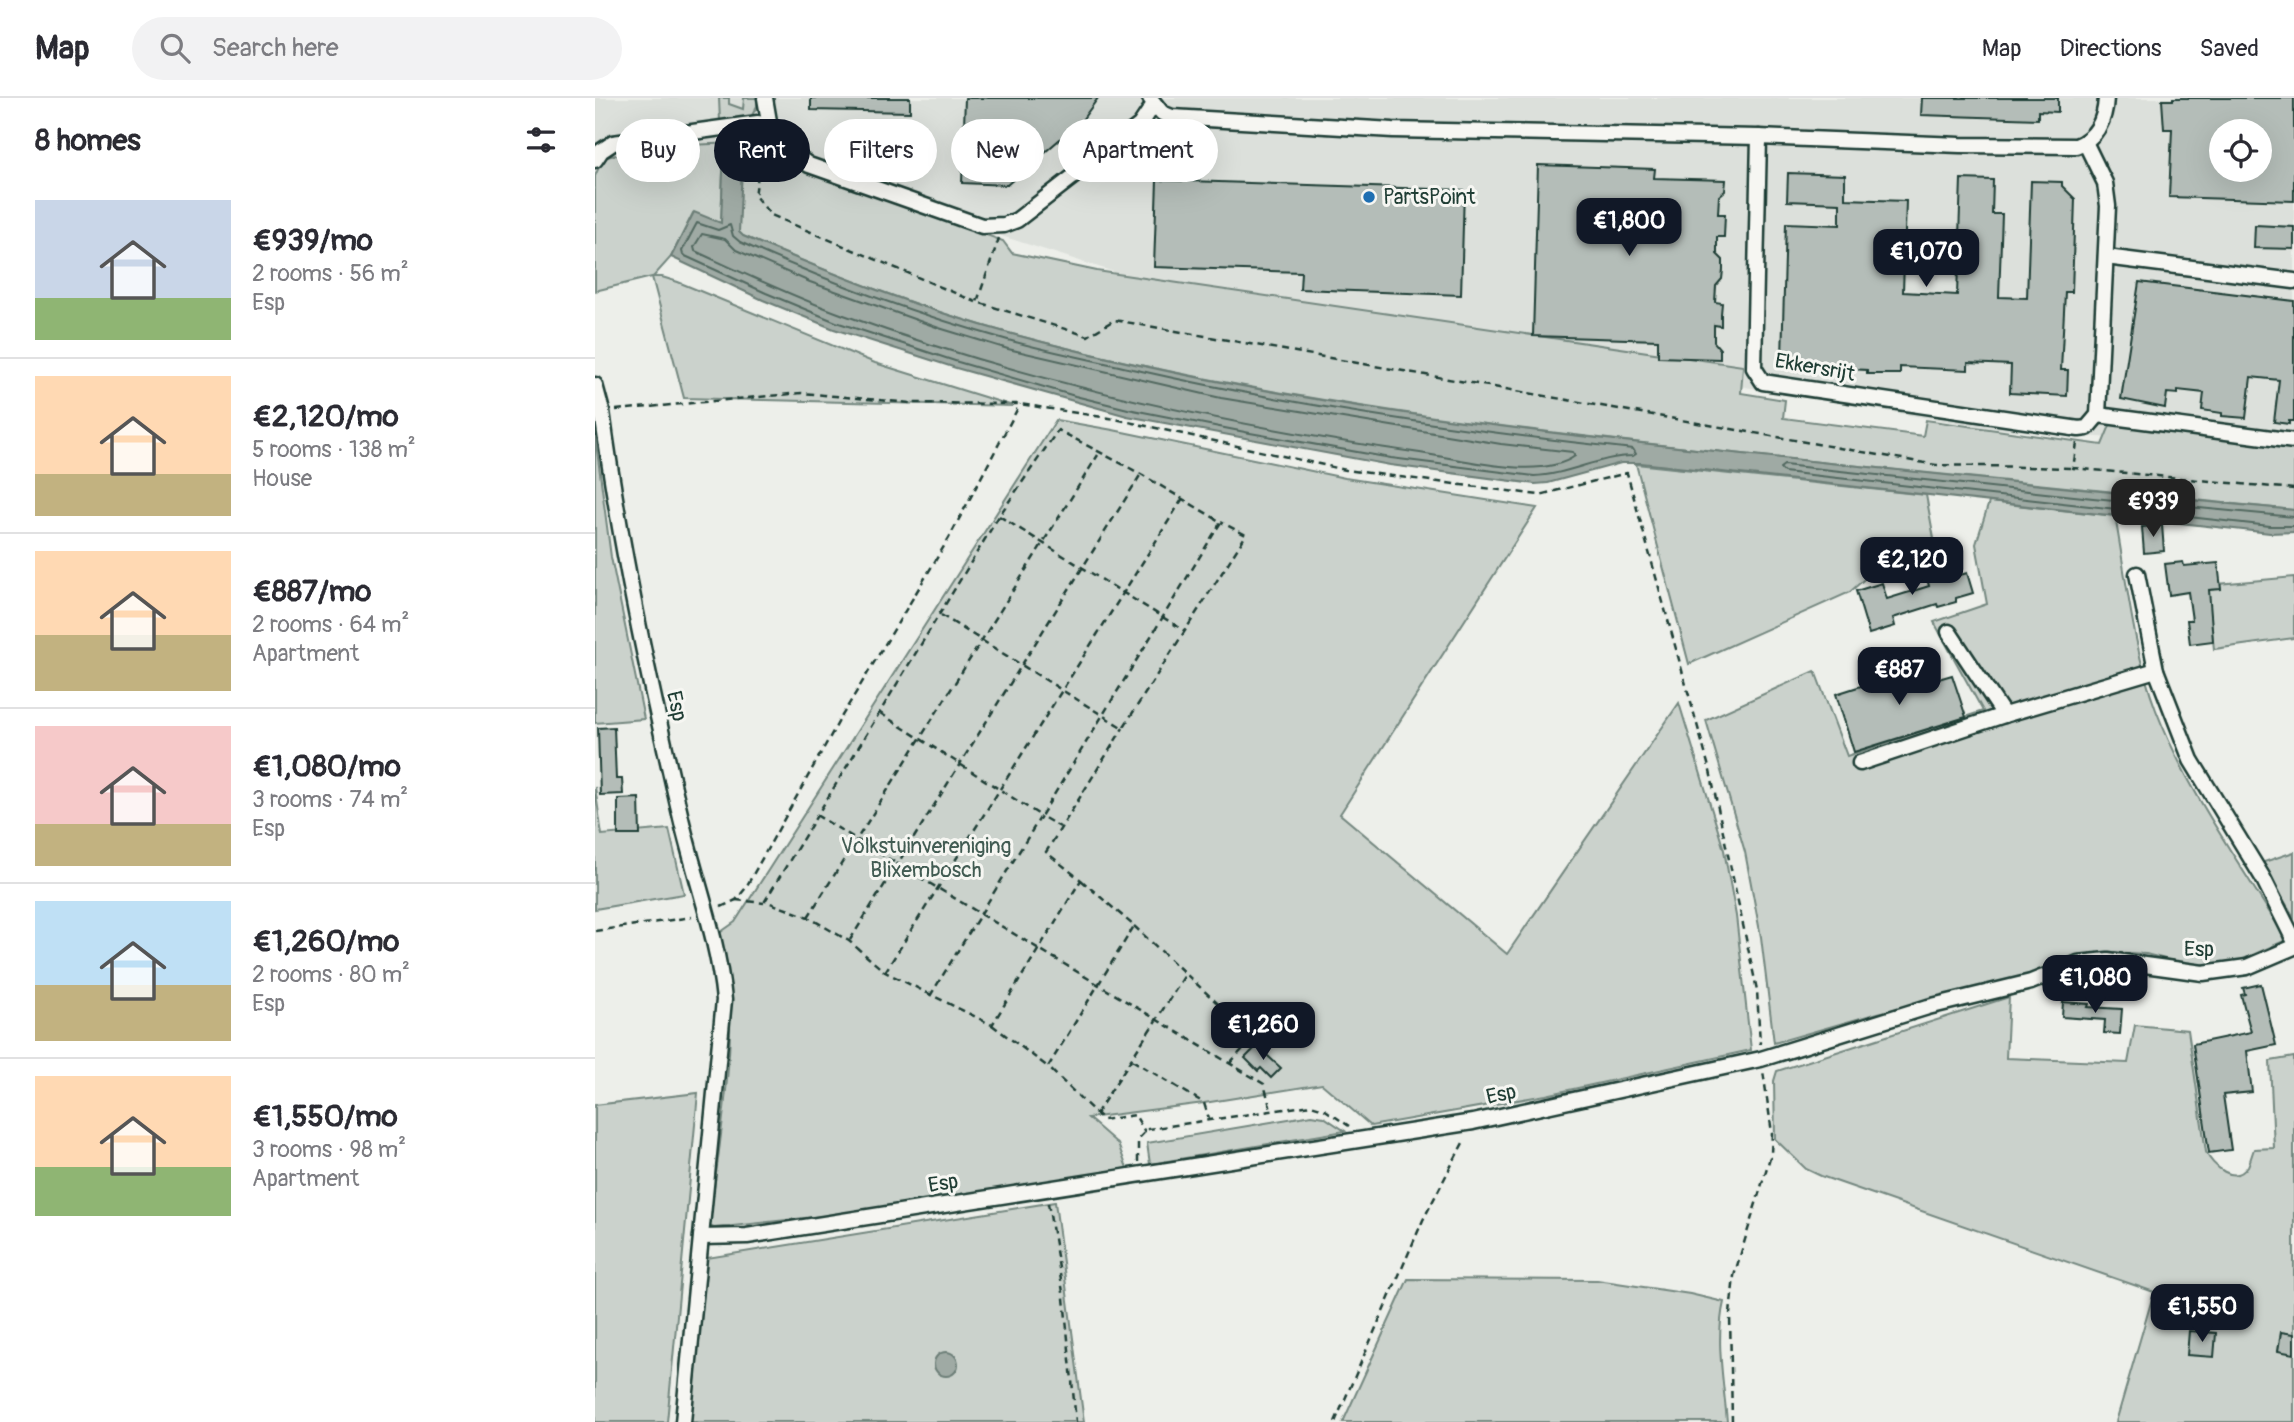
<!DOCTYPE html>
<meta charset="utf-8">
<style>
:root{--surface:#fff;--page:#f2f2f3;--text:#2b2b33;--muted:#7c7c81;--line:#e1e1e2;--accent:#111827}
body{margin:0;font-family:Pangolin,sans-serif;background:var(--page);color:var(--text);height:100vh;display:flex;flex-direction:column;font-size:26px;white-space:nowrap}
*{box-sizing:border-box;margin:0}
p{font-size:23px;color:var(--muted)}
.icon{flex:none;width:38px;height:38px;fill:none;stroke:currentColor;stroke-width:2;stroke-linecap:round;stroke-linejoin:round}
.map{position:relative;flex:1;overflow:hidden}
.drawer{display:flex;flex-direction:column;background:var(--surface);width:595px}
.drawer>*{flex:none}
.hud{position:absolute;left:21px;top:21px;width:665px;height:63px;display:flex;gap:14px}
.buttons{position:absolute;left:1614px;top:21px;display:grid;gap:14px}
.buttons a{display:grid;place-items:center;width:63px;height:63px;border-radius:50%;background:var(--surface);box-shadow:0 7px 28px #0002;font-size:35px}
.price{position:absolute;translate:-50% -60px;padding:0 16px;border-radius:14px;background:var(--accent);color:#fff;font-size:23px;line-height:46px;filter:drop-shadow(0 2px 4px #0008)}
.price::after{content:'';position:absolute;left:50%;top:42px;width:21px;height:16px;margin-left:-10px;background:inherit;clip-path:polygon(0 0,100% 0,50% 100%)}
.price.on{background:#222;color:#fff}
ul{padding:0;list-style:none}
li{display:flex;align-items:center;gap:21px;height:175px;padding:0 35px}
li+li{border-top:2px solid var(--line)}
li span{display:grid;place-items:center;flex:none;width:196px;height:140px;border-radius:0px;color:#555}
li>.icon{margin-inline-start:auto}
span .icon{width:84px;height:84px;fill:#fffc;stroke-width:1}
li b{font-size:30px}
h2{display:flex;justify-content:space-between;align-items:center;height:84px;padding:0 35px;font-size:30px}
.chip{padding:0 24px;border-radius:32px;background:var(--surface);box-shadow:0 7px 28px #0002;font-size:24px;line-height:63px}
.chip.on{background:var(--accent);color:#fff}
header{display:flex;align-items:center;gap:42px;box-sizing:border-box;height:98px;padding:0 35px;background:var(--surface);border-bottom:2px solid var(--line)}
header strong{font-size:33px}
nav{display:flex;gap:38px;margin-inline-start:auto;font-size:24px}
.search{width:490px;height:63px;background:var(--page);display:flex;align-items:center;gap:18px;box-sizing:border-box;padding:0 24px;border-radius:38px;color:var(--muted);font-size:26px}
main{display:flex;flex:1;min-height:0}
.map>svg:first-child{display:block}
.built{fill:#dce0db;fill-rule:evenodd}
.green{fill:#cbd2cc;stroke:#758880;stroke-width:2}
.water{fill:#9faaa4;stroke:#6c7e77;stroke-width:2}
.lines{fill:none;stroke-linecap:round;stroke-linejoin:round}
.shore{stroke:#526961;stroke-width:2}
.building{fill:#b4bdb8;stroke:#1f3d34;stroke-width:2;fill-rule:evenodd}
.minor-casing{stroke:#1f3d34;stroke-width:19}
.path{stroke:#1f3d34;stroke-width:2.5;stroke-dasharray:7 5;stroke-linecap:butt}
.minor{stroke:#f6f6f2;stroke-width:14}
.poi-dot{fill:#1f6fb2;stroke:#f6f6f2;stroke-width:2.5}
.labels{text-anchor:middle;stroke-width:6;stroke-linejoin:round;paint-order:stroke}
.poi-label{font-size:21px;fill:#1f3d34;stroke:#f6f6f2;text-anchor:start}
.street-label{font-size:21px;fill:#1f3d34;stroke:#f6f6f2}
.park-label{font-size:21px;fill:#415b52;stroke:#f6f6f2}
</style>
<header>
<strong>Map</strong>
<div class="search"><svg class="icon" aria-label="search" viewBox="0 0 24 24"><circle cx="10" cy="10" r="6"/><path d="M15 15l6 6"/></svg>Search here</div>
<nav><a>Map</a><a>Directions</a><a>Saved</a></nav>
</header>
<main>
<section class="drawer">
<h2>8 homes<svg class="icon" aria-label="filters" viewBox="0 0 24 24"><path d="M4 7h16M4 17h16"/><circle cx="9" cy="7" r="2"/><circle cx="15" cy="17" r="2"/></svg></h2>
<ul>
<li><span style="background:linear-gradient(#c9d6e8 70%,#8fb573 0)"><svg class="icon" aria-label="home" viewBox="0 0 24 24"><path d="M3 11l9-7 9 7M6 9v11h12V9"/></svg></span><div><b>€939/mo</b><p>2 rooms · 56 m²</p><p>Esp</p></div></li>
<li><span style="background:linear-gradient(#ffd9b3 70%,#c2b280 0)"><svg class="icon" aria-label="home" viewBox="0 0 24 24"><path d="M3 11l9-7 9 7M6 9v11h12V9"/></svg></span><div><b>€2,120/mo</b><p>5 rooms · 138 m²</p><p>House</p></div></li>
<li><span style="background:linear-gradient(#ffd9b3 60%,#c2b280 0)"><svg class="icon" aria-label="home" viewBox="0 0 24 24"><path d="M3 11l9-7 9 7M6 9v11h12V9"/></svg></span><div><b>€887/mo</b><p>2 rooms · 64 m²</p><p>Apartment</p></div></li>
<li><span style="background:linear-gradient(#f6c9c9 70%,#c2b280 0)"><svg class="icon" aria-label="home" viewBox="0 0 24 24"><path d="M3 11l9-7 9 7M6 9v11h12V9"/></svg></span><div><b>€1,080/mo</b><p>3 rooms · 74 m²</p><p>Esp</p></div></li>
<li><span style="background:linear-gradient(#bfe0f5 60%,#c2b280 0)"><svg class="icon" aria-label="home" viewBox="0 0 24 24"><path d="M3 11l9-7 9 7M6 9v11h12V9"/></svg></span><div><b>€1,260/mo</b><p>2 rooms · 80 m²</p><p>Esp</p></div></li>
<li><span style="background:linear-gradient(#ffd9b3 65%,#8fb573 0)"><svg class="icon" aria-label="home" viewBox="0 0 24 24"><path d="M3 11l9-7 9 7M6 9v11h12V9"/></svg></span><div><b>€1,550/mo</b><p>3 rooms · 98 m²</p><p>Apartment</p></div></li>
</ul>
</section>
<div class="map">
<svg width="1699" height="1324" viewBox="0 0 1699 1324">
<rect width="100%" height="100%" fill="#edefea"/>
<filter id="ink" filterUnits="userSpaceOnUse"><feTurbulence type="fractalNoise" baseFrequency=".0143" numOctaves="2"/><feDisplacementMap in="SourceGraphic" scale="14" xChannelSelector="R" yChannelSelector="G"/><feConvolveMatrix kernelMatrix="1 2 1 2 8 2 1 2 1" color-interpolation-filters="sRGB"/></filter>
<g filter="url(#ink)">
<!-- built -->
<path class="built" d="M0,0H1699V355L1391,330L569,190L151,56L0,59ZM1626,33H1664V72H1626Z"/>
<!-- green -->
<g class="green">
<polygon points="124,0 134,0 134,6 148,11 149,0 162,0 162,8 155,21 125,24"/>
<path d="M141,45L157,47L185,61L408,143L417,155L502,173L1148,268L1146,295L1190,302L1188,320L1328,338L1331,322L1507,347L1516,325L1699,348V412C1527,396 1356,377 1185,360C927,333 668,303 417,236C325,211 236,175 148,138L144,134L129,49L126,126L98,115L76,159L58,179H67L83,184L280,265L418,308L89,300L57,179L0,193V78L8,60L16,58L69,48Z"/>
<path d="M461,322L518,332L750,380L942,410L745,716L912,856L1084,605L1129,752L1141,818L1156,952L951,997L776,1028L727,986L609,1005L493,1020L523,1046L532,1070L302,1110L119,1130L114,1128C122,1061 152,893 123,836L140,824Z"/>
<polygon points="0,337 16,459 49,621 0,625"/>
<polygon points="1041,366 1331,397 1340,446 1320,454 1302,471 1291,478 1276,475 1255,494 1094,566"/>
<path d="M1394,404L1520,418C1531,479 1539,555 1561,612C1591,690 1641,760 1685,831L1689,843L1642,864L1601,869L1551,856L1514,854L1481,857L1425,882L1283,915L1179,945L1166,839L1150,754L1111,622L1220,573L1252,658L1388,613L1339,524L1392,506L1381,446Z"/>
<polygon points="1699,479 1699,540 1619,551 1612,487"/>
<polygon points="0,689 7,737 74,731 89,796 0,811"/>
<polygon points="1699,754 1699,819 1666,765"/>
<path d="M1414,899L1411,960L1533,965L1540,927L1593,932L1611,1054C1617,1068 1640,1088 1653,1068C1655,1064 1657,1056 1659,1051L1679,1050L1675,963L1699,959V1324H1521L1559,1194L1226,1078L1211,1071L1180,1041L1179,983L1182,973Z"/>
<polygon points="103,995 72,1324 0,1324 0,1007"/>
<polygon points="717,1017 729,1019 750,1033 555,1066 552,1045"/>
<polygon points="460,1104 489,1324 96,1324 112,1160"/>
<path d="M813,1181L1002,1182L1095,1196L1129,1204C1120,1242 1129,1286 1132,1324H748Z"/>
</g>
<!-- water -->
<g class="water">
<path d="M141,45L148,49L144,134L148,138C235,175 325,211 417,236C665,303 922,333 1177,359C1351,377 1525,396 1699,412V434L1675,435L1046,365H1026L953,385L940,386L795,367L532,318L361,270L239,231L168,202L76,159L99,114L126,125L129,49Z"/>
<circle cx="351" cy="1266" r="12"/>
</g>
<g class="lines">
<!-- shore -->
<g class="shore">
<path d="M102,125L123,132L135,127L138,138L145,144C231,183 321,216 413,242C455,254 499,262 542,272C705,309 871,333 1038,351L1041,356L1038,358C1004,358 973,377 939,378L796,360L655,335L533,311L480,298L363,264L241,224L171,195L88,157L87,153Z"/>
<path d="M107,136L130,141L141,152L215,184L344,230L413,251L626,300L906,346L978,354L980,358C946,383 866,361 825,355C629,327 432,284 246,216C196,198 148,175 100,153L99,149Z"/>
<polyline points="1699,419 1498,400 1189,367 1185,370 1189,374 1675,428 1699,428"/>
</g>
</g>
<!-- building -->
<g class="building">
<polygon points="216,0 315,0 315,14 216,12"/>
<polygon points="370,0 503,0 487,22 412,87 367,85"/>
<polygon points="1327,0 1463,0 1463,14 1443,13 1443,21 1326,17"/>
<path d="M1578,0H1699V103L1574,99L1577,31H1569L1567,2H1578ZM1626,33H1664V72H1626Z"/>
<polygon points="943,67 1060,71 1059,80 1131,82 1130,93 1124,98 1123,116 1130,116 1129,139 1122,139 1122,156 1128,162 1128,172 1127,181 1121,188 1120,204 1127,205 1126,216 1126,228 1119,227 1119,244 1125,251 1125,261 1063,259 1063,242 938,238"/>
<polygon points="1193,75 1250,77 1250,101 1311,103 1308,194 1362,197 1366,81 1398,82 1397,116 1407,116 1404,199 1432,200 1436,83 1467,84 1467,88 1480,101 1477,194 1470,194 1466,272 1473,272 1472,298 1415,295 1416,267 1373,265 1373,272 1305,269 1305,276 1272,276 1272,272 1235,270 1236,266 1198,265 1199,260 1187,260 1191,125 1245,127 1245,105 1192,103"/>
<polygon points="562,82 869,92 866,197 705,191 706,174 559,169"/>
<polygon points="1660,127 1699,129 1699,151 1659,150"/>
<polygon points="1544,184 1699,203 1699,323 1694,323 1694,326 1679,324 1684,282 1656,279 1651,320 1627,318 1627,315 1607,312 1609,295 1583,292 1583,296 1572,295 1570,310 1526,301"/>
<polygon points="1567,427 1569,453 1549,455 1547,429"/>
<polygon points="1339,455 1346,475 1353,473 1355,480 1372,475 1378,495 1361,500 1361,504 1343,509 1342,506 1298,520 1300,528 1274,536 1261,493 1287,485 1292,501 1334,488 1326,460"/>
<polygon points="1588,464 1589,468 1623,465 1626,491 1614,492 1618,543 1595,546 1592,522 1597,522 1593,494 1574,497 1570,466"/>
<polygon points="1335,566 1340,582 1357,577 1371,619 1259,654 1241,596"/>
<polygon points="19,629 21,681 27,681 28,696 5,697 3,630"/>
<polygon points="44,700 45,737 23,737 23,701"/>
<polygon points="1666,886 1681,947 1652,953 1657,994 1628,997 1636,1052 1614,1055 1598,946 1656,934 1646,897 1650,896 1648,890"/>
<polygon points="1468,904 1494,906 1493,909 1527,911 1525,936 1509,935 1510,922 1467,919"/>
<polygon points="662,948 686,970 676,980 666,970 663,973 650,960"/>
<polygon points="1594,1233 1621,1235 1619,1259 1592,1257"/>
<polygon points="1686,1234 1699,1236 1699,1256 1683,1253"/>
</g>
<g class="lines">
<defs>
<g id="minor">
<polyline points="170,0 175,29 188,49 214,67 387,128 409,127 422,122 545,27 559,6"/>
<path d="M555,0L567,15L577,19L798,32L1164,39L1365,47L1481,48C1502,40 1510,21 1511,0"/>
<polyline points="1164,39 1159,270 1168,284 1484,331 1492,330 1503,317 1513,108 1510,85 1490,44"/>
<polyline points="0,62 6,53 18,45 163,25 175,29"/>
<polyline points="1511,159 1699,183"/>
<path d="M0,287L7,313C25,449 54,582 85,716C99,778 123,839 129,902L88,1324"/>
<polyline points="1503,317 1699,343"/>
<polyline points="1542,476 1561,572 1596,662 1668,780 1699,842"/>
<polyline points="1354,534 1409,617"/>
<polyline points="1265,665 1409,617 1561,572"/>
<polyline points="106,1139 152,1138 878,1024 1166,961 1333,909 1436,884 1483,865 1513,862 1608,875 1652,869 1699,849"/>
</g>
</defs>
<!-- minor casing -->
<use href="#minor" class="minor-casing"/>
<!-- path -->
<g class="path">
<polyline points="177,58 164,70 160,98 176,117 381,204"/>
<polyline points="404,140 382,204 493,238 519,222 1341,367 1478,370"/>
<polyline points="21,312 207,295 316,305 425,306 520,321 751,372 944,397 1032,375 1115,673 1162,892 1165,946"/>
<polyline points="1482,345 1478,370 1699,391"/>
<polyline points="404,418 590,533"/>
<polyline points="346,517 528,630 651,437 626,424"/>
<polyline points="285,615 446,718 626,424 546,376 463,332 404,418 170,803 213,819 254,843 290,874 397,927 486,782 451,754 528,630"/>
<polyline points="221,717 669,986 676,1012"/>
<polyline points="486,782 539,828 453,969 508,1022 540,1017 550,1034"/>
<polyline points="141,802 169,805"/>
<polyline points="126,809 141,802 150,791 245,621 354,440 425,306"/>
<polyline points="213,819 503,357"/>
<polyline points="539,828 659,939 634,966"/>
<polyline points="0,833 97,819"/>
<polyline points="255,842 546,376"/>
<polyline points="290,874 588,400"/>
<polyline points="335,898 446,718 465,729"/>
<polyline points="397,927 453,969"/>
<polyline points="537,962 609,1005 614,1021"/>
<polyline points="501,1016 590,877"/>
<polyline points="543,1064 543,1041 553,1031 716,1007 729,1011 754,1028"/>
<polyline points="453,1105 469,1200 481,1324"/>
<polyline points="740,1324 828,1122 870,1041"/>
<polyline points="1137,1324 1135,1216 1139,1178 1176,1056 1177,1035 1168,973"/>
</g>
<!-- minor -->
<use href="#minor" class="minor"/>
</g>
</g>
<!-- markers -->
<circle class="poi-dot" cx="774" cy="99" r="7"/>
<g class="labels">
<!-- poi labels -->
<g class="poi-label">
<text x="788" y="106">PartsPoint</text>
</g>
<!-- street labels -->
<g class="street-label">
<text transform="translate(1220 269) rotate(10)" y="7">Ekkersrijt</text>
<text transform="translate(82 608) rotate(77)" y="7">Esp</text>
<text transform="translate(1604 851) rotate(1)" y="7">Esp</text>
<text transform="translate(906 996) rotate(-12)" y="7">Esp</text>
<text transform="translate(348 1085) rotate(-9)" y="7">Esp</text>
</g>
<!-- park labels -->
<g class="park-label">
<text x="331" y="755">Volkstuinvereniging<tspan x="331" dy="24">Blixembosch</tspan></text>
</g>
</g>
</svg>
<div class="buttons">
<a><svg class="icon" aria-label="locate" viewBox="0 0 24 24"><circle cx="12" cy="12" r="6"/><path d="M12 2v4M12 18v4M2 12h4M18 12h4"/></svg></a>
</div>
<b class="price" style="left:1034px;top:160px">€1,800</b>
<b class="price" style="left:1331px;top:191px">€1,070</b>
<b class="price on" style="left:1558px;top:441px">€939</b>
<b class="price" style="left:1317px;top:499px">€2,120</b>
<b class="price" style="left:1304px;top:609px">€887</b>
<b class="price" style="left:1500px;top:917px">€1,080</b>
<b class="price" style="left:668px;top:964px">€1,260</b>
<b class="price" style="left:1607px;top:1246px">€1,550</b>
<div class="hud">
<a class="chip">Buy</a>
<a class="chip on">Rent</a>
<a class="chip">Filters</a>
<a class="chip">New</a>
<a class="chip">Apartment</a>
</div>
</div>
</main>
